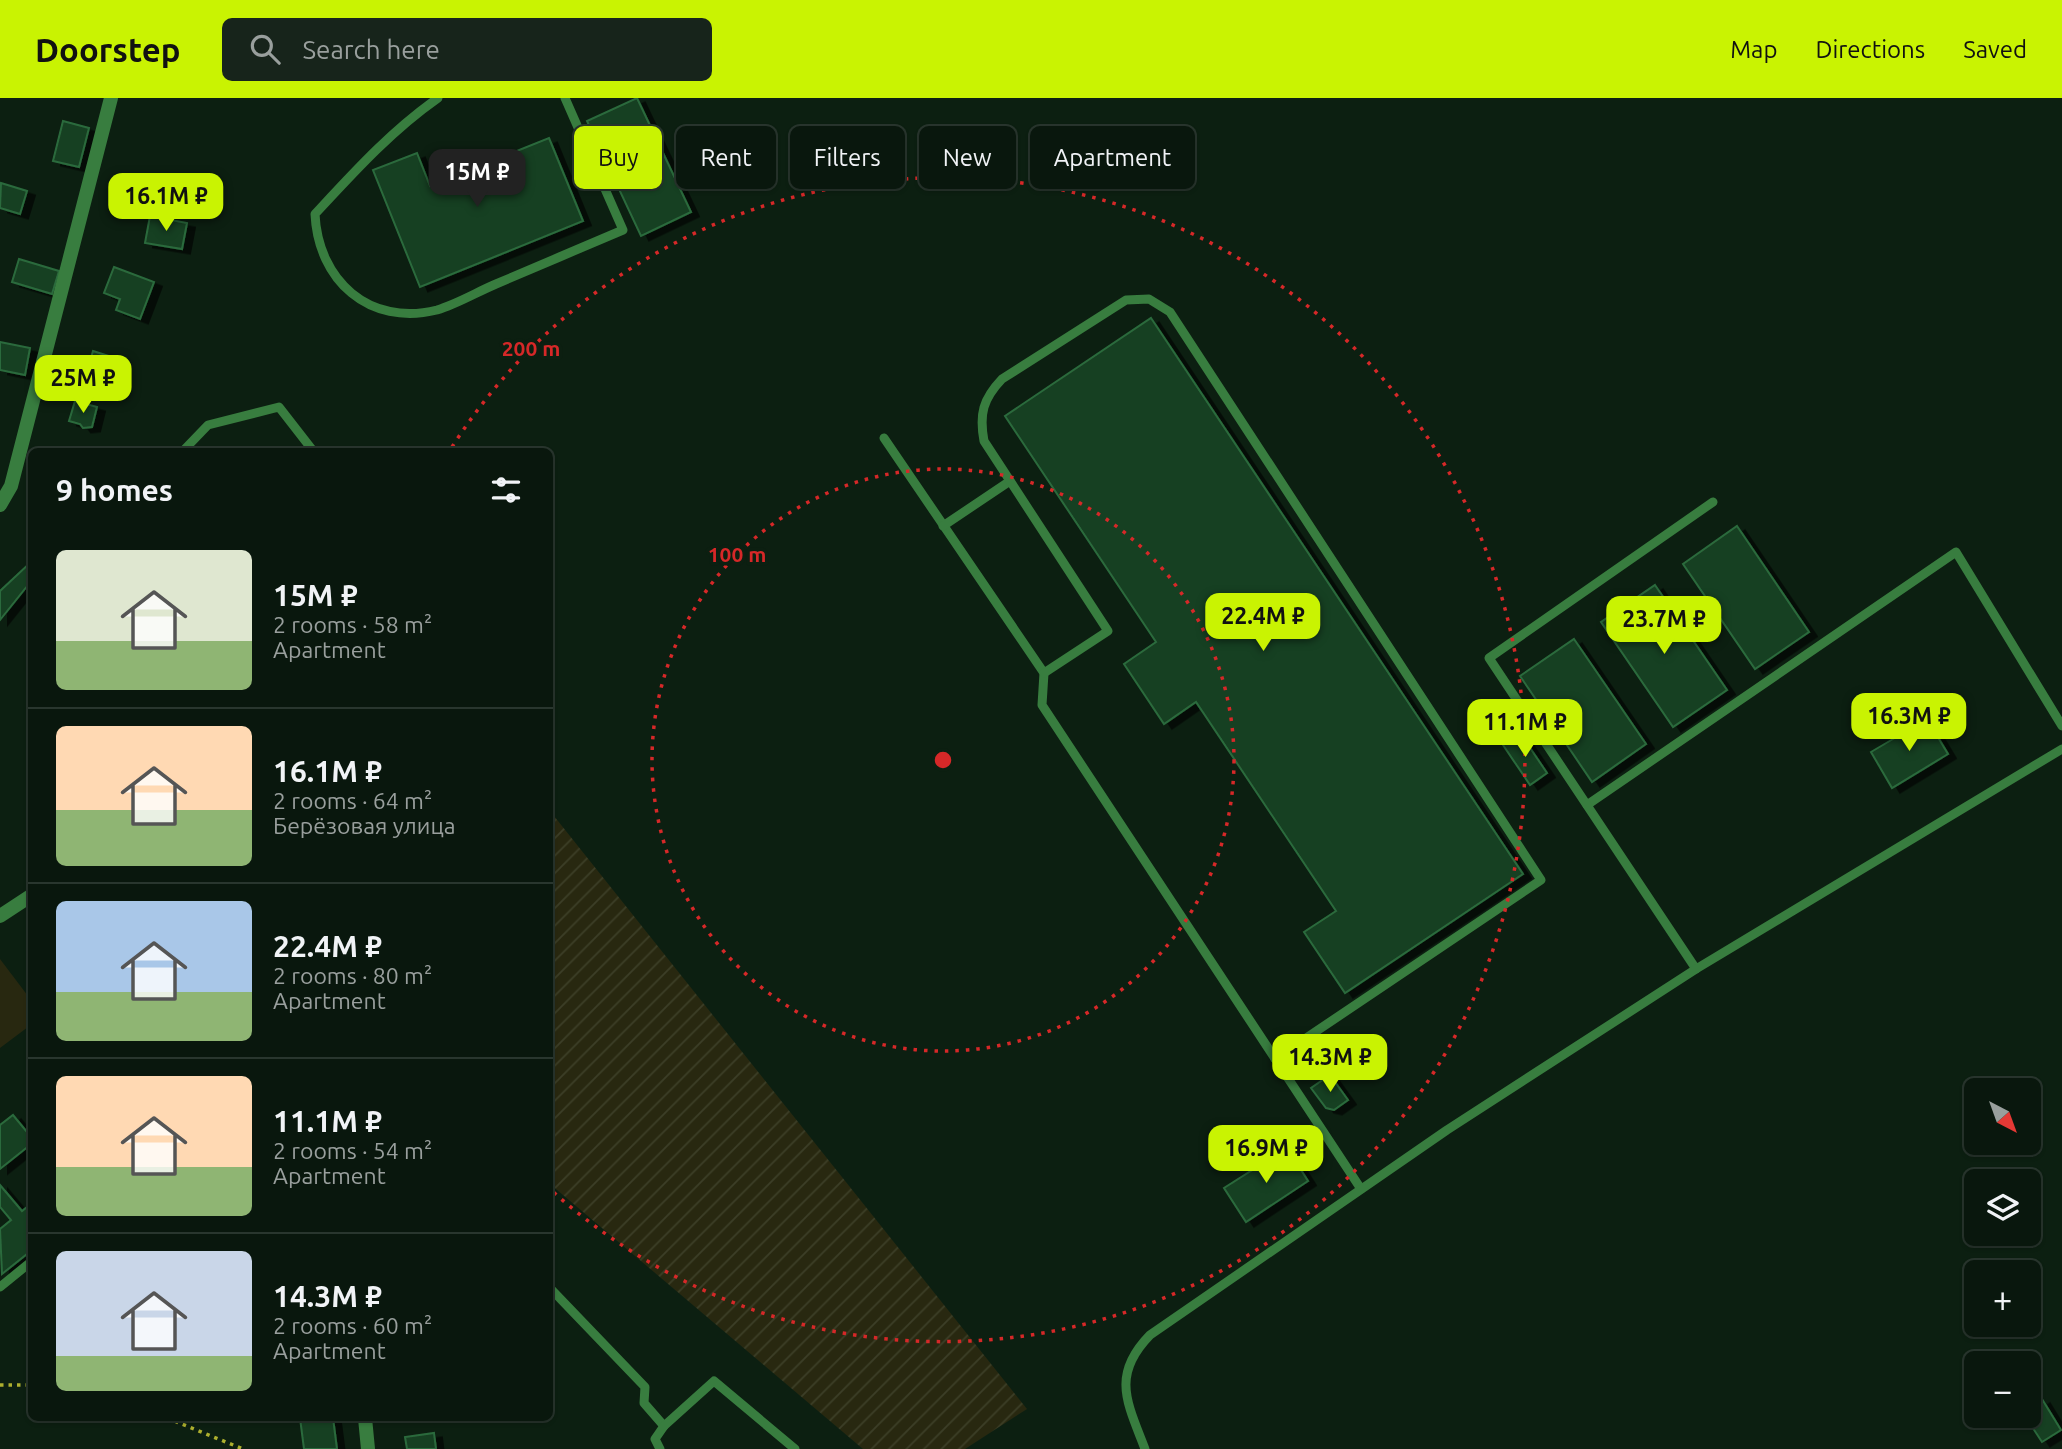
<!DOCTYPE html>
<meta charset="utf-8">
<style>
:root{--surface:#09170d;--page:#17241b;--text:#f1f3f6;--muted:#999f9d;--line:#29362e;--accent:#c9f302}
body{margin:0;font-family:Ubuntu,sans-serif;background:var(--page);color:var(--text);height:100vh;display:flex;flex-direction:column;font-size:26px;white-space:nowrap}
*{box-sizing:border-box;margin:0}
p{font-size:23px;color:var(--muted)}
.icon{flex:none;width:38px;height:38px;fill:none;stroke:currentColor;stroke-width:2;stroke-linecap:round;stroke-linejoin:round}
.map{position:relative;flex:1;overflow:hidden}
.side{position:absolute;left:28px;top:350px;width:525px;height:973px;display:flex;flex-direction:column;background:var(--surface);border-radius:10px;box-shadow:0 2px 5px #0004,0 0 0 2px var(--line)}
.side>*{flex:none}
.hud{position:absolute;left:574px;top:28px;width:665px;height:63px;display:flex;gap:14px}
.needle{width:46px;rotate:139deg}
.controls{position:absolute;left:1964px;top:980px;display:grid;gap:14px}
.controls a{display:grid;place-items:center;width:77px;height:77px;border-radius:10px;background:var(--surface);box-shadow:0 2px 5px #0004,0 0 0 2px var(--line);font-size:35px}
.price{position:absolute;translate:-50% -60px;padding:0 16px;border-radius:14px;background:var(--accent);color:#111;font-size:23px;line-height:46px;filter:drop-shadow(0 2px 4px #0008)}
.price::after{content:'';position:absolute;left:50%;top:42px;width:21px;height:16px;margin-left:-10px;background:inherit;clip-path:polygon(0 0,100% 0,50% 100%)}
.price.selected{background:#222;color:#fff}
ul{padding:0;list-style:none}
li{display:flex;align-items:center;gap:21px;height:175px;padding:0 28px}
li+li{border-top:2px solid var(--line)}
li span{display:grid;place-items:center;flex:none;width:196px;height:140px;border-radius:10px;color:#555}
li>.icon{margin-inline-start:auto}
span .icon{width:84px;height:84px;fill:#fffc;stroke-width:1}
li b{font-size:30px}
h2{display:flex;justify-content:space-between;align-items:center;height:84px;padding:0 28px;font-size:30px}
.chip{padding:0 24px;border-radius:10px;background:var(--surface);box-shadow:0 2px 5px #0004,0 0 0 2px var(--line);font-size:24px;line-height:63px}
.chip.selected{background:var(--accent);color:#111}
header{display:flex;align-items:center;gap:42px;box-sizing:border-box;height:98px;padding:0 35px;background:var(--accent);color:#111}
header strong{font-size:33px}
nav{display:flex;gap:38px;margin-inline-start:auto;font-size:24px}
.search{width:490px;height:63px;background:var(--page);display:flex;align-items:center;gap:18px;box-sizing:border-box;padding:0 24px;border-radius:10px;color:var(--muted);font-size:26px}
.map>svg:first-child{display:block}
.garden{fill:url(#garden-furrows)}
.pitch{fill:#282810}
.building{fill:#193f23;stroke:#2b6b3c;stroke-width:2;filter:url(#shadow)}
.lines{fill:none;stroke-linecap:round;stroke-linejoin:round}
.path{stroke:#adaf2e;stroke-width:3.5;stroke-dasharray:3.5 5;stroke-linecap:butt}
.lane{stroke:#387d3f;stroke-width:9}
.street{stroke:#387d3f;stroke-width:14}
.ring{fill:none;stroke:#d62828;stroke-width:3.5;stroke-dasharray:3.5 7}
.centre{fill:#d62828;stroke:#0c1f11;stroke-width:3.5}
.ring-label{font-size:21px;text-anchor:middle;font-weight:bold;fill:#d62828;stroke:#0c1f11;stroke-width:7;stroke-linejoin:round;paint-order:stroke}
</style>
<header>
<strong>Doorstep</strong>
<div class="search"><svg class="icon" aria-label="search" viewBox="0 0 24 24"><circle cx="10" cy="10" r="6"/><path d="M15 15l6 6"/></svg>Search here</div>
<nav><a>Map</a><a>Directions</a><a>Saved</a></nav>
</header>
<div class="map">
<svg width="2062" height="1351" viewBox="0 0 2062 1351">
<defs>
<pattern id="garden-furrows" width="10" height="10" patternUnits="userSpaceOnUse" patternTransform="scale(1.75)"><rect width="10" height="10" fill="#282810"/><path d="M-1 1l2-2M0 10L10 0M9 11l2-2" fill="none" stroke="#3c3e27"/></pattern>
<filter id="shadow"><feDropShadow dx="8" dy="4.5" stdDeviation="0" flood-color="#0009"/></filter>
</defs>
<rect width="100%" height="100%" fill="#0c1f11"/>
<!-- garden -->
<polygon class="garden" points="550,713 1027,1311 965,1351 863,1351 550,1086"/>
<!-- pitch -->
<polygon class="pitch" points="0,861 31,902 32,926 0,950"/>
<!-- building -->
<g class="building">
<polygon points="637,0 691,114 641,138 587,23"/>
<polygon points="63,23 89,30 79,69 53,63"/>
<polygon points="549,40 583,123 420,189 373,72 417,55 430,88"/>
<polygon points="1,85 27,93 20,116 0,110"/>
<polygon points="150,118 187,125 182,151 145,145"/>
<polygon points="19,161 59,173 52,196 12,184"/>
<polygon points="114,169 154,184 140,221 116,212 120,201 104,195"/>
<polygon points="1151,220 1523,776 1345,895 1304,834 1336,813 1196,604 1164,626 1124,566 1156,544 1005,318"/>
<polygon points="0,244 30,250 25,277 0,272"/>
<polygon points="93,253 118,261 112,280 87,273"/>
<polygon points="75,303 97,309 92,329 83,330 80,326 69,323"/>
<polygon points="1737,428 1809,534 1755,571 1683,466"/>
<polygon points="32,463 32,482 0,522 0,493"/>
<polygon points="1655,487 1727,592 1673,629 1601,524"/>
<polygon points="1574,541 1646,646 1592,684 1520,578"/>
<polygon points="1927,621 1948,656 1892,690 1871,654"/>
<polygon points="1520,635 1547,675 1530,687 1503,647"/>
<polygon points="1330,977 1348,1002 1334,1012 1326,1010 1311,990"/>
<polygon points="13,1017 32,1040 32,1049 30,1047 0,1071 0,1027"/>
<polygon points="1287,1050 1308,1083 1246,1124 1224,1090"/>
<polygon points="0,1087 22,1113 32,1105 32,1152 2,1176 0,1131 11,1122 0,1109"/>
<polygon points="2042,1301 2061,1332 2042,1344 2025,1318 2028,1318 2028,1310"/>
<polygon points="300,1320 333,1320 337,1351 304,1351"/>
<polygon points="434,1335 436,1351 407,1351 405,1339"/>
</g>
<g class="lines">
<!-- path -->
<g class="path">
<polyline points="0,1287 32,1287"/>
<polyline points="167,1320 243,1351"/>
</g>
<!-- lane -->
<g class="lane">
<path d="M438,0C391,33 354,74 315,116C318,182 369,229 437,212C457,206 477,194 496,186C538,168 581,150 623,132L565,0"/>
<polyline points="884,340 1044,575 1042,607 1361,1091"/>
<polyline points="182,354 208,327 279,309 314,354"/>
<polyline points="943,428 1010,383"/>
<path d="M1044,575L1108,533L984,343C979,316 983,301 1002,281L1126,202L1149,201L1170,214L1541,782L1275,961"/>
<polyline points="1587,707 1956,454 2062,628"/>
<polyline points="1696,871 1489,560 1713,404"/>
<polyline points="0,1189 32,1163"/>
<polyline points="550,1190 645,1289 644,1305 664,1328"/>
<polyline points="660,1351 655,1341 664,1328 714,1283 795,1351"/>
<path d="M1145,1351C1127,1304 1111,1277 1150,1237L1447,1032L1696,871L2062,651"/>
</g>
<!-- street -->
<g class="street">
<polyline points="0,407 11,388 111,0"/>
<polyline points="0,818 32,797"/>
<polyline points="365,1320 368,1351"/>
</g>
</g>
<!-- distance rings -->
<g class="ring">
<circle cx="943" cy="662" r="291"/>
<path d="M452 349A582 582 0 1 1 550 1091"/>
</g>
<circle cx="943" cy="662" r="10" class="centre"/>
<g class="ring-label">
<text x="531" y="258">200 m</text>
<text x="737" y="464">100 m</text>
</g>
</svg>
<div class="controls">
<a><svg class="needle" viewBox="-14 -14 28 28"><path d="M0-13l5 13h-10z" fill="#e53935"/><path d="M0 13l5-13h-10z" fill="#999f9d"/></svg></a>
<a><svg class="icon" aria-label="layers" viewBox="0 0 24 24"><path d="M12 4l9 5-9 5-9-5zM3 14l9 5 9-5"/></svg></a>
<a>+</a>
<a>−</a>
</div>
<b class="price selected" style="left:477px;top:111px">15M ₽</b>
<b class="price" style="left:166px;top:135px">16.1M ₽</b>
<b class="price" style="left:83px;top:317px">25M ₽</b>
<b class="price" style="left:1263px;top:555px">22.4M ₽</b>
<b class="price" style="left:1664px;top:558px">23.7M ₽</b>
<b class="price" style="left:1909px;top:655px">16.3M ₽</b>
<b class="price" style="left:1525px;top:661px">11.1M ₽</b>
<b class="price" style="left:1330px;top:996px">14.3M ₽</b>
<b class="price" style="left:1266px;top:1087px">16.9M ₽</b>
<div class="hud">
<a class="chip selected">Buy</a>
<a class="chip">Rent</a>
<a class="chip">Filters</a>
<a class="chip">New</a>
<a class="chip">Apartment</a>
</div>
<section class="side">
<h2>9 homes<svg class="icon" aria-label="filters" viewBox="0 0 24 24"><path d="M4 7h16M4 17h16"/><circle cx="9" cy="7" r="2"/><circle cx="15" cy="17" r="2"/></svg></h2>
<ul>
<li><span style="background:linear-gradient(#dfe7d0 65%,#8fb573 0)"><svg class="icon" aria-label="home" viewBox="0 0 24 24"><path d="M3 11l9-7 9 7M6 9v11h12V9"/></svg></span><div><b>15M ₽</b><p>2 rooms · 58 m²</p><p>Apartment</p></div></li>
<li><span style="background:linear-gradient(#ffd9b3 60%,#8fb573 0)"><svg class="icon" aria-label="home" viewBox="0 0 24 24"><path d="M3 11l9-7 9 7M6 9v11h12V9"/></svg></span><div><b>16.1M ₽</b><p>2 rooms · 64 m²</p><p>Берёзовая улица</p></div></li>
<li><span style="background:linear-gradient(#a9c7e8 65%,#8fb573 0)"><svg class="icon" aria-label="home" viewBox="0 0 24 24"><path d="M3 11l9-7 9 7M6 9v11h12V9"/></svg></span><div><b>22.4M ₽</b><p>2 rooms · 80 m²</p><p>Apartment</p></div></li>
<li><span style="background:linear-gradient(#ffd9b3 65%,#8fb573 0)"><svg class="icon" aria-label="home" viewBox="0 0 24 24"><path d="M3 11l9-7 9 7M6 9v11h12V9"/></svg></span><div><b>11.1M ₽</b><p>2 rooms · 54 m²</p><p>Apartment</p></div></li>
<li><span style="background:linear-gradient(#c9d6e8 75%,#8fb573 0)"><svg class="icon" aria-label="home" viewBox="0 0 24 24"><path d="M3 11l9-7 9 7M6 9v11h12V9"/></svg></span><div><b>14.3M ₽</b><p>2 rooms · 60 m²</p><p>Apartment</p></div></li>
</ul>
</section>
</div>
